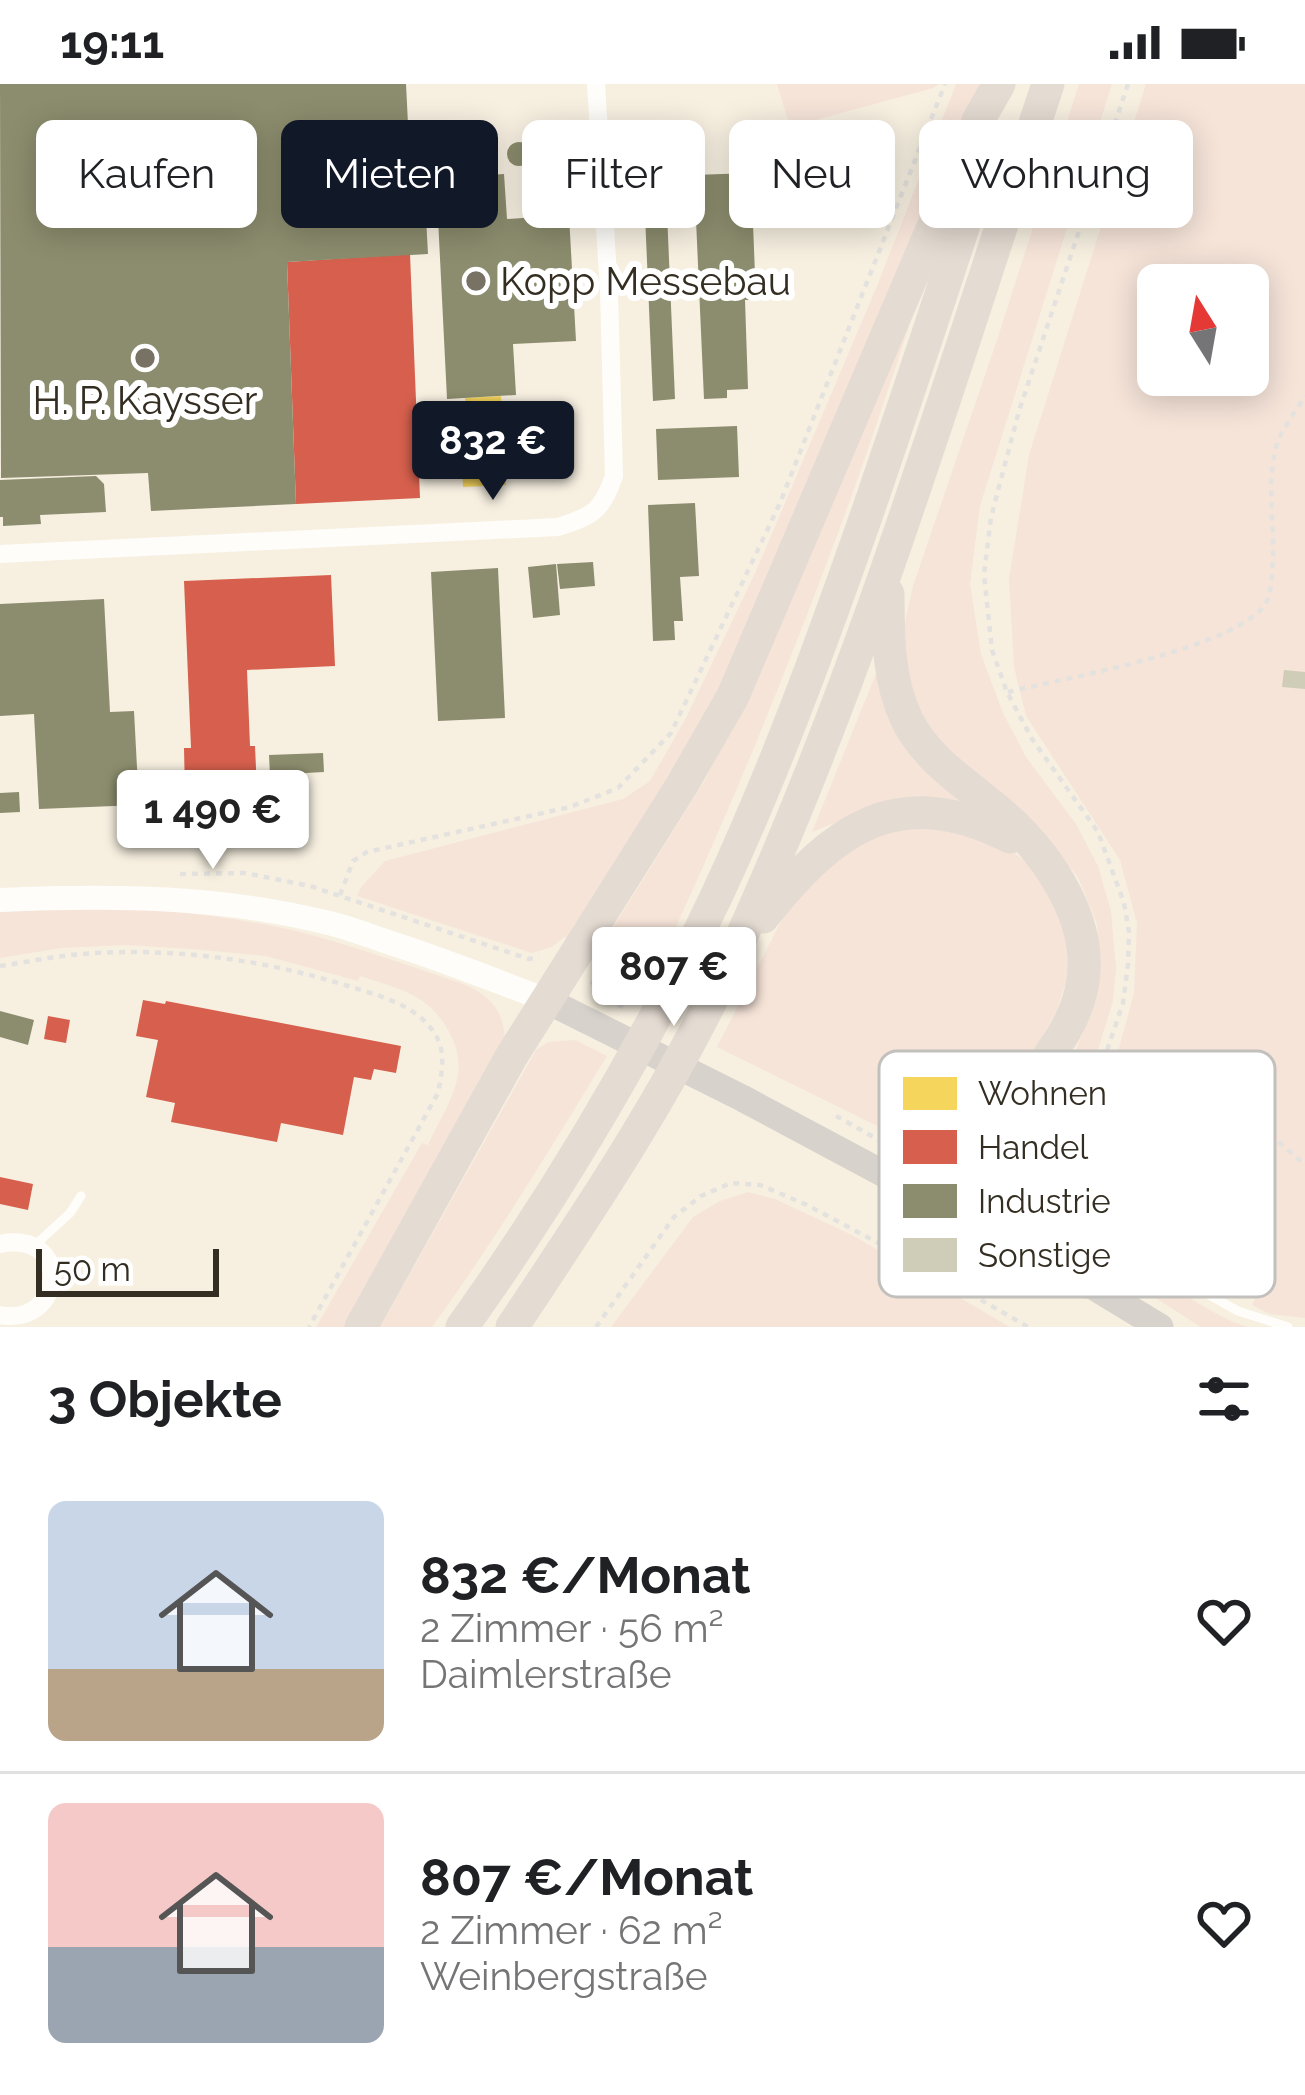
<!DOCTYPE html>
<html lang="de">
<meta charset="utf-8">
<style>
:root{--surface:#fff;--page:#f6f6f6;--text:#202124;--muted:#757577;--line:#e0e0e0;--accent:#111827}
body{margin:0;font-family:Raleway,sans-serif;background:var(--page);color:var(--text);height:100vh;display:flex;flex-direction:column;font-size:45px;white-space:nowrap}
*{box-sizing:border-box;margin:0}
p{font-size:39px;color:var(--muted)}
.icon{flex:none;width:66px;height:66px;fill:none;stroke:currentColor;stroke-width:2;stroke-linecap:round;stroke-linejoin:round}
.map{position:relative;height:1243px;overflow:hidden}
.sheet{display:flex;flex-direction:column;background:var(--surface);flex:1}
.sheet>*{flex:none}
.banner{position:absolute;left:36px;top:36px;width:1233px;height:108px;display:flex;gap:24px}
.needle{width:78px;rotate:349deg}
.fabs{position:absolute;left:1137px;top:180px;display:grid;gap:24px}
.fabs a{display:grid;place-items:center;width:132px;height:132px;border-radius:18px;background:var(--surface);box-shadow:0 6px 30px #0003;font-size:60px}
.scale{position:absolute;left:36px;bottom:30px;width:183px;box-sizing:border-box;padding-left:12px;border:6px solid #342e22;border-top:0;font-size:33px;line-height:42px;white-space:nowrap;color:#342e22;-webkit-text-stroke:9px #fff;paint-order:stroke}
.price{position:absolute;translate:-50% -102px;padding:0 27px;border-radius:12px;background:#fff;color:#222;font-size:39px;line-height:78px;filter:drop-shadow(0 3px 6px #0008)}
.price::after{content:'';position:absolute;left:50%;top:72px;width:36px;height:27px;margin-left:-18px;background:inherit;clip-path:polygon(0 0,100% 0,50% 100%)}
.price.current{background:var(--accent);color:#fff}
ul{padding:0;list-style:none}
li{display:flex;align-items:center;gap:36px;height:300px;padding:0 48px}
li+li{border-top:3px solid var(--line)}
li span{display:grid;place-items:center;flex:none;width:336px;height:240px;border-radius:18px;color:#555}
li>.icon{margin-inline-start:auto}
span .icon{width:144px;height:144px;fill:#fffc;stroke-width:1}
li b{font-size:51px}
h2{display:flex;justify-content:space-between;align-items:center;height:144px;padding:0 48px;font-size:51px}
.chip{padding:0 42px;border-radius:18px;background:var(--surface);box-shadow:0 6px 30px #0003;font-size:42px;line-height:108px}
.chip.current{background:var(--accent);color:#fff}
.status{display:flex;justify-content:space-between;align-items:center;height:84px;padding:0 60px;background:var(--surface);direction:ltr}
.status svg{height:33px;fill:currentColor}
.map>svg:first-child{display:block}
.green{fill:#f6e4d9;fill-rule:evenodd}
.homes{fill:#f6d55c}
.shops{fill:#d6604d}
.industry{fill:#8c8c6e}
.building{fill:#cfccb8}
.lines{fill:none;stroke-linecap:round;stroke-linejoin:round}
.path{stroke:#e4e2de;stroke-width:4.5;stroke-dasharray:6 6;stroke-linecap:butt}
.service{stroke:#fefdfa;stroke-width:9}
.minor{stroke:#fefdfa;stroke-width:18}
.tertiary{stroke:#fefdfa;stroke-width:24}
.secondary{stroke:#d7d2cc;stroke-width:27}
.trunk{stroke:#e4dbd2;stroke-width:33}
.poi-dot{fill:#787265;stroke:#fff;stroke-width:4.5}
.labels{text-anchor:middle;stroke-width:12;stroke-linejoin:round;paint-order:stroke}
.poi-label{font-size:39px;fill:#342e22;stroke:#fff;text-anchor:start}
.key{fill:#fff;stroke:#c2c0bd;stroke-width:3}
.key-label{font-size:33px;fill:#342e22}
</style>
<div class="status"><b>19:11</b><svg viewBox="0 0 49 12"><path d="M0 12V9h3v3zM5 12V6h3v6zM10 12V3h3v9zM15 12V0h3v12zM26 1h20v11H26zM47 4h2v5h-2z"/></svg></div>
<div class="map">
<svg width="1305" height="1243" viewBox="0 0 1305 1243">
<rect width="100%" height="100%" fill="#f7f0e1"/>
<!-- green -->
<g class="green">
<polygon points="777,0 940,0 933,4 790,43"/>
<polygon points="956,0 980,0 707,642 572,856 564,853 552,863 532,869 357,812 362,802 385,777 623,715 650,697 686,634 757,485 877,202"/>
<polygon points="1079,0 1112,0 980,422 970,500 981,570 1003,629 1026,673 1076,740 1098,782 1111,827 1116,884 1113,917 1071,1054 1075,1080 1080,1092 1077,1099 1034,1087 1036,1065 1093,923 1100,884 1097,840 1078,793 1029,737 939,659 917,625 903,581 903,547 913,502 997,256"/>
<path d="M1146,0H1305V1234L1270,1230L1252,1221L1262,1201L1218,1177L1207,1196L1125,1139L1099,1079L1101,1030L1134,909L1137,839L1120,776L1026,632L1014,583L1009,495L1029,371ZM1158,201H1248V291H1158Z"/>
<path d="M936,161C902,262 870,365 832,465C774,620 711,772 639,921L606,904L600,895L603,877L599,866L705,696L738,631Z"/>
<polygon points="878,585 963,716 922,714 882,720 812,748"/>
<polygon points="919,737 1008,764 1038,787 1069,856 1069,890 1056,928 982,1058 940,1073 717,963 793,814 839,764"/>
<path d="M91,823C163,825 234,832 304,849C358,863 411,883 464,900C492,913 505,928 505,960L352,1243H316L422,1059L428,1061C438,1038 454,1015 458,991C463,961 440,925 414,912C398,903 378,898 360,892L358,897L266,872L191,865L126,861L61,864L0,874V828Z"/>
<path d="M575,956L607,972C551,1064 495,1156 432,1243H380L536,966L548,958Z"/>
<path d="M1036,1104C1055,1107 1083,1115 1097,1129C1110,1143 1120,1159 1135,1171C1168,1200 1206,1229 1247,1243H1201L1131,1198L1054,1136Z"/>
<polygon points="748,1108 775,1115 852,1151 1010,1243 611,1243 693,1133 720,1117"/>
</g>
<!-- homes -->
<polygon class="homes" points="501,312 506,401 463,403 461,363 451,364 451,349 467,348 465,314"/>
<!-- shops -->
<g class="shops">
<polygon points="410,170 420,414 296,420 287,178"/>
<polygon points="331,491 335,582 247,586 250,662 255,662 257,706 185,709 184,664 191,664 184,497"/>
<polygon points="143,916 165,920 166,917 401,962 396,989 374,985 371,996 354,993 343,1051 281,1039 277,1058 171,1038 175,1019 146,1013 158,956 136,952"/>
<polygon points="48,932 70,936 66,959 44,955"/>
<polygon points="0,1093 33,1100 28,1126 0,1120"/>
</g>
<!-- industry -->
<g class="industry">
<polygon points="0,0 406,0 409,60 422,59 428,170 287,178 296,420 151,427 148,389 1,394"/>
<circle cx="519" cy="70" r="12"/>
<polygon points="665,82 675,315 653,317 643,84"/>
<polygon points="488,84 489,91 504,90 507,135 569,131 576,257 513,260 516,311 447,315 436,94 453,93 453,86"/>
<polygon points="751,89 756,216 745,216 748,305 727,306 727,314 704,315 694,91"/>
<polygon points="737,342 739,393 658,396 656,345"/>
<polygon points="96,392 104,400 106,428 40,431 41,440 3,442 3,433 0,433 0,396"/>
<polygon points="695,419 699,492 680,493 683,537 674,537 675,556 653,557 648,421"/>
<polygon points="593,478 595,502 560,505 557,480"/>
<polygon points="556,480 560,531 533,534 528,483"/>
<polygon points="498,484 505,634 438,637 431,488"/>
<polygon points="104,515 110,628 134,627 139,721 39,725 34,630 0,632 0,520"/>
<polygon points="323,669 324,688 270,691 269,671"/>
<polygon points="19,708 20,728 0,729 0,709"/>
<polygon points="0,927 34,936 28,961 0,953"/>
</g>
<!-- building -->
<polygon class="building" points="1284,586 1305,588 1305,605 1282,603"/>
<g class="lines">
<!-- path -->
<g class="path">
<polyline points="1128,0 1019,327 991,433 984,491 992,566 1007,608 1032,655 1098,748 1124,819 1129,848 1128,880 1123,919 1085,1032 1083,1058 1089,1092 1101,1121 1121,1149 1170,1187"/>
<path d="M1008,608C1060,595 1243,564 1267,517C1273,504 1272,484 1273,471C1274,434 1266,396 1277,360C1283,343 1296,327 1305,312"/>
<polyline points="180,790 245,789 310,802 529,875 539,873"/>
<polyline points="340,811 353,777 367,768 570,723 618,704 671,649 780,419 945,0"/>
<path d="M0,882C27,878 55,872 82,870C171,863 260,875 345,901C376,911 413,919 433,947C447,966 442,988 438,1009L309,1243"/>
<polyline points="591,897 603,912 628,926"/>
<polyline points="1096,1001 1125,1005 1213,1004 1237,1013 1272,1052 1305,1081"/>
<path d="M836,1032C868,1049 916,1082 952,1076"/>
<polyline points="1060,1104 1099,1120"/>
<polyline points="596,1243 674,1133 701,1112 731,1099 760,1101 807,1121 931,1187 1028,1243"/>
</g>
<!-- service -->
<g class="service">
<polyline points="34,1162 70,1129 81,1112"/>
<polyline points="1184,1197 1238,1227 1288,1243"/>
</g>
<!-- minor -->
<g class="minor">
<path d="M0,470L558,443C593,432 602,427 614,392L609,207L596,0"/>
<path d="M0,1160C73,1145 65,1243 0,1231"/>
</g>
<!-- tertiary -->
<path class="tertiary" d="M0,816C111,811 221,812 329,839C350,844 370,852 391,859C443,876 495,896 546,916"/>
<!-- secondary -->
<polyline class="secondary" points="546,916 742,1014 1086,1198 1160,1243"/>
<!-- trunk -->
<g class="trunk">
<path d="M888,510C888,552 888,597 907,636C928,678 969,701 1003,731C1050,772 1097,842 1081,907C1072,947 1044,976 1023,1010C999,1048 976,1089 955,1129"/>
<path d="M763,833C833,745 897,696 1010,753"/>
<polyline points="1024,1064 1027,1105 1035,1124 1086,1198"/>
<path d="M984,1144C1009,1095 1036,1046 1050,992"/>
<polyline points="361,1243 511,973 682,701 733,612 979,35 999,0"/>
<path d="M462,1243C559,1107 644,964 716,813C775,687 823,555 869,424C911,301 953,178 992,53"/>
<path d="M512,1243C592,1123 674,1001 734,869C863,589 951,292 1048,0"/>
</g>
</g>
<!-- markers -->
<g class="poi-dot">
<circle cx="476" cy="197" r="12"/>
<circle cx="145" cy="274" r="12"/>
</g>
<g class="labels">
<!-- poi labels -->
<g class="poi-label">
<text x="500" y="211">Kopp Messebau</text>
<text x="145" y="330" text-anchor="middle">H. P. Kaysser</text>
</g>
</g>
<!-- legend -->
<rect x="879" y="967" width="396" height="246" rx="18" class="key"/>
<rect x="903" y="993" width="54" height="33" fill="#f6d55c"/>
<rect x="903" y="1046" width="54" height="34" fill="#d6604d"/>
<rect x="903" y="1100" width="54" height="34" fill="#8c8c6e"/>
<rect x="903" y="1154" width="54" height="34" fill="#cfccb8"/>
<g class="key-label">
<text x="978" y="1021">Wohnen</text>
<text x="978" y="1075">Handel</text>
<text x="978" y="1129">Industrie</text>
<text x="978" y="1183">Sonstige</text>
</g>
</svg>
<div class="fabs">
<a><svg class="needle" viewBox="-14 -14 28 28"><path d="M0-13l5 13h-10z" fill="#e53935"/><path d="M0 13l5-13h-10z" fill="#757577"/></svg></a>
</div>
<div class="scale">50 m</div>
<b class="price current" style="left:493px;top:419px">832 €</b>
<b class="price" style="left:213px;top:788px">1 490 €</b>
<b class="price" style="left:674px;top:945px">807 €</b>
<div class="banner">
<a class="chip">Kaufen</a>
<a class="chip current">Mieten</a>
<a class="chip">Filter</a>
<a class="chip">Neu</a>
<a class="chip">Wohnung</a>
</div>
</div>
<section class="sheet">
<h2>3 Objekte<svg class="icon" aria-label="filters" viewBox="0 0 24 24"><path d="M4 7h16M4 17h16"/><circle cx="9" cy="7" r="2"/><circle cx="15" cy="17" r="2"/></svg></h2>
<ul>
<li><span style="background:linear-gradient(#c9d6e8 70%,#b9a48a 0)"><svg class="icon" aria-label="home" viewBox="0 0 24 24"><path d="M3 11l9-7 9 7M6 9v11h12V9"/></svg></span><div><b>832 €/Monat</b><p>2 Zimmer · 56 m²</p><p>Daimlerstraße</p></div><svg class="icon" aria-label="heart" viewBox="0 0 24 24"><path d="M12 20l-8-8c-3-5 5-10 8-4 3-6 11-1 8 4z"/></svg></li>
<li><span style="background:linear-gradient(#f6c9c9 60%,#9aa5b1 0)"><svg class="icon" aria-label="home" viewBox="0 0 24 24"><path d="M3 11l9-7 9 7M6 9v11h12V9"/></svg></span><div><b>807 €/Monat</b><p>2 Zimmer · 62 m²</p><p>Weinbergstraße</p></div><svg class="icon" aria-label="heart" viewBox="0 0 24 24"><path d="M12 20l-8-8c-3-5 5-10 8-4 3-6 11-1 8 4z"/></svg></li>
</ul>
</section>
